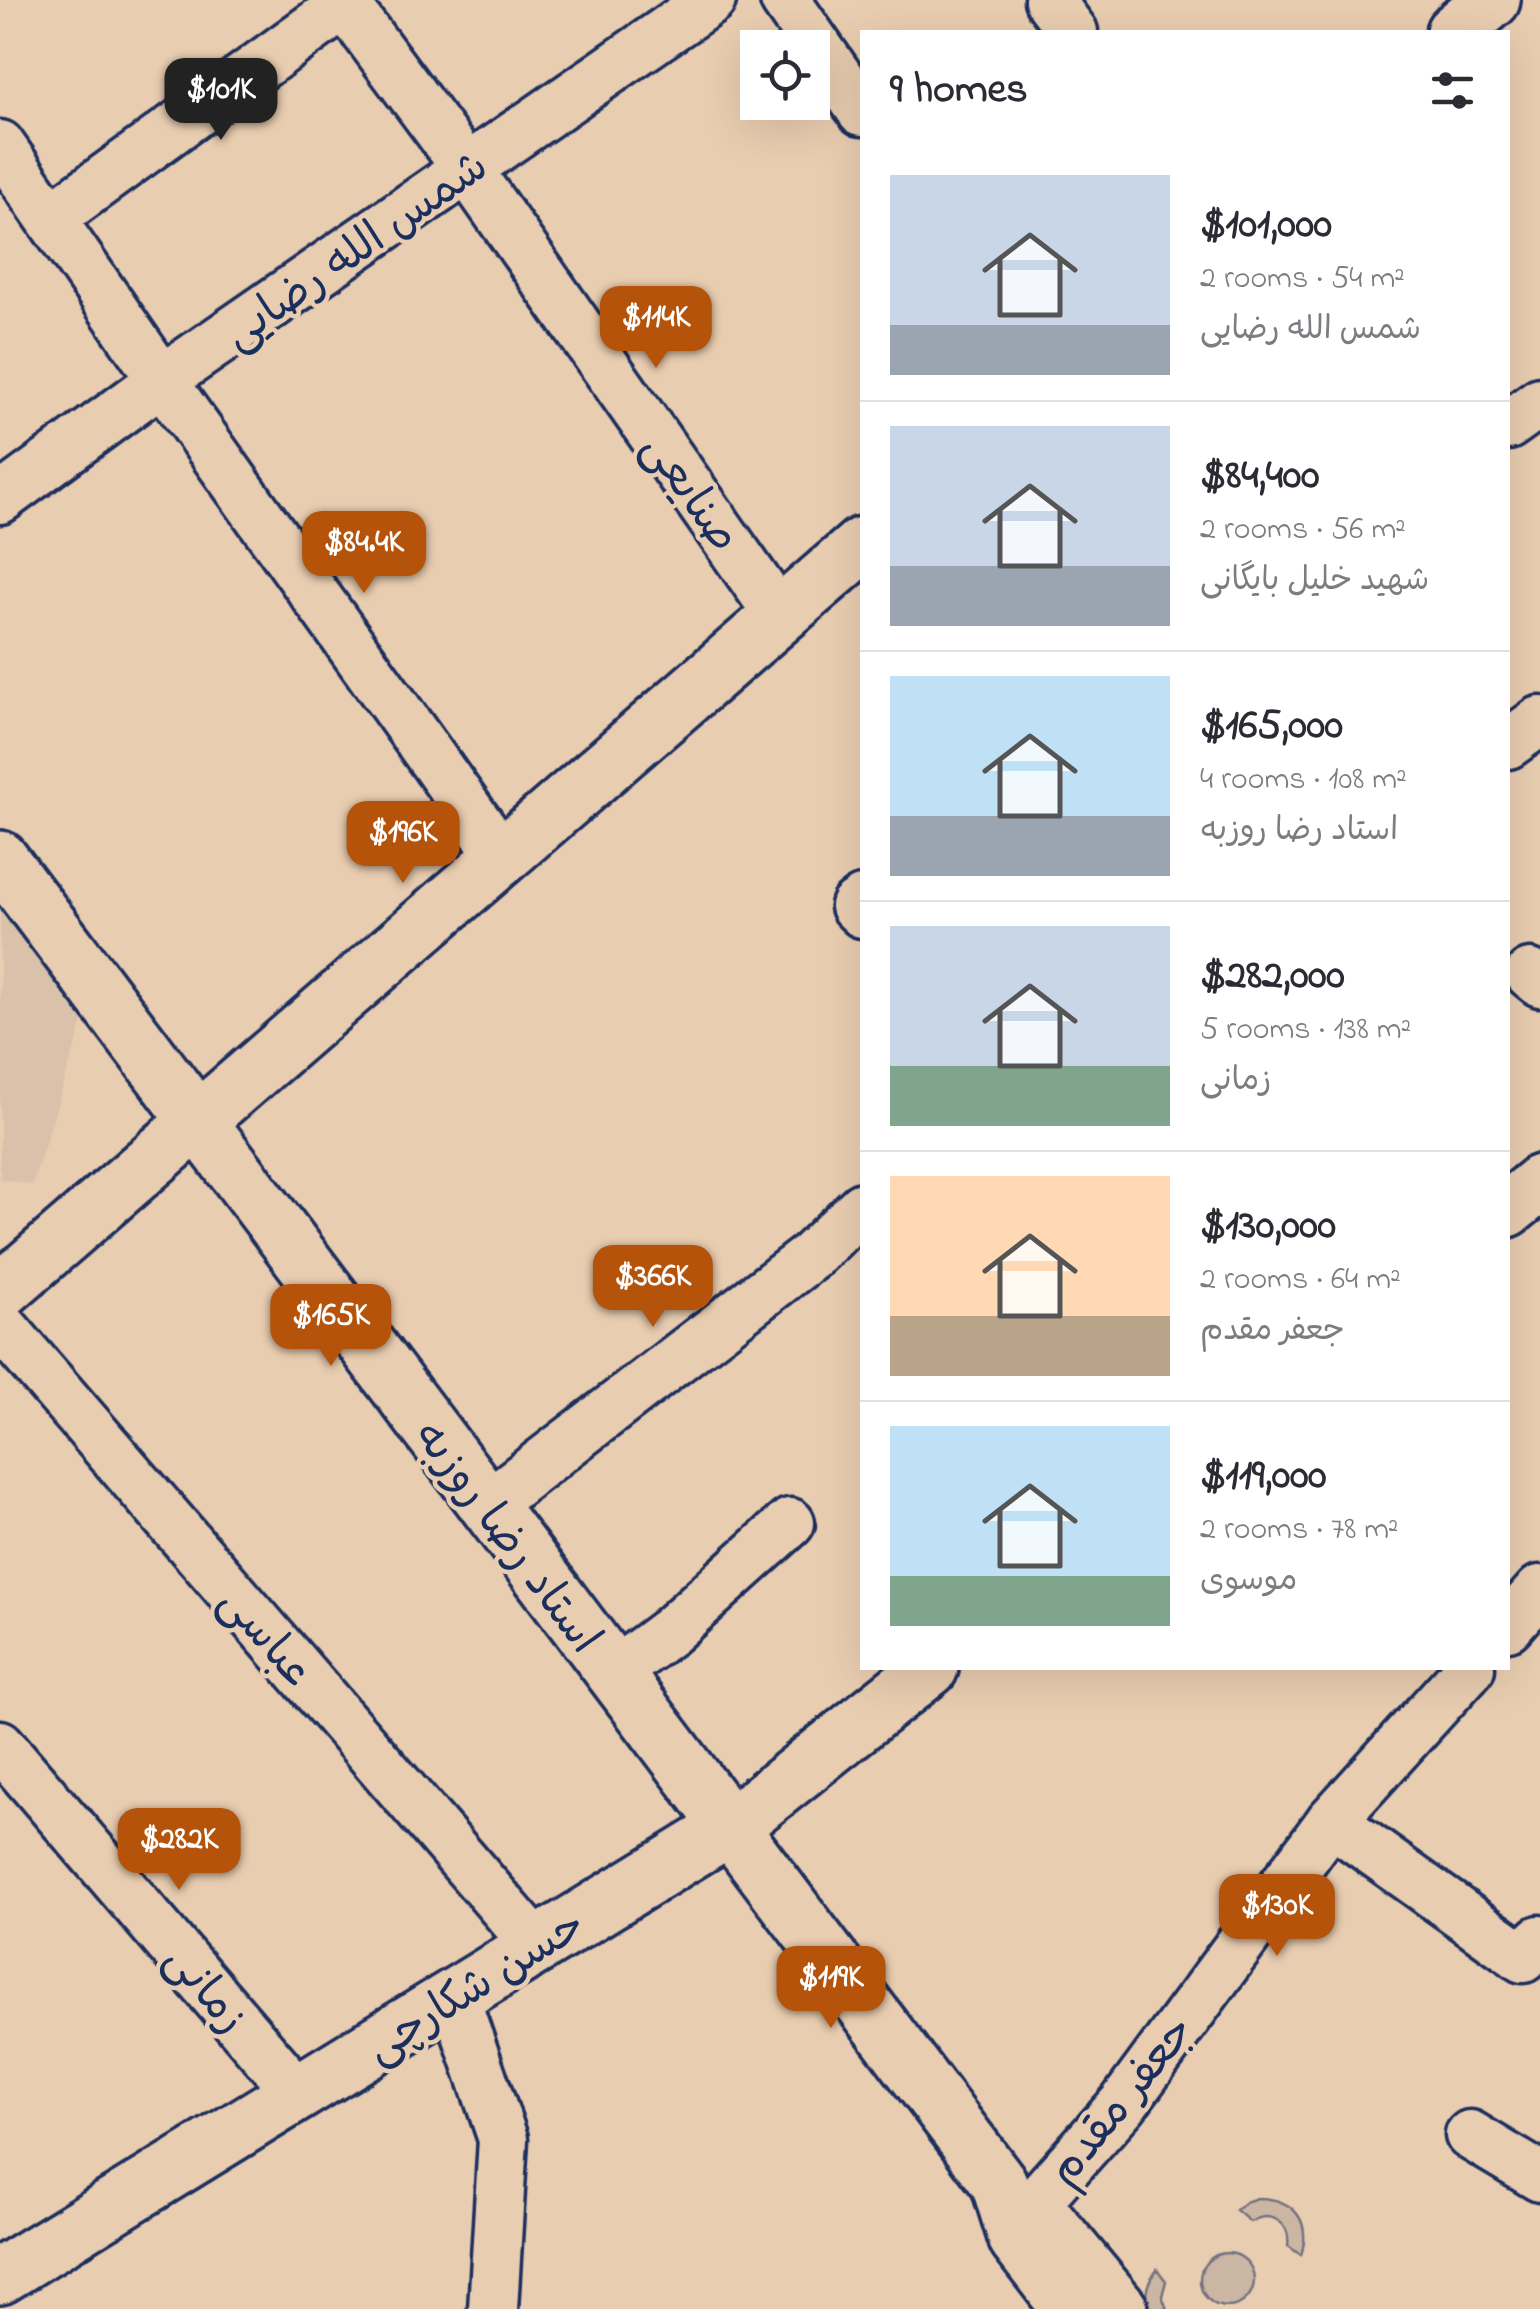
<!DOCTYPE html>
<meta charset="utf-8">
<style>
:root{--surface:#fff;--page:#f7f7f7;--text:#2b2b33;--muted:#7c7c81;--line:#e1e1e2;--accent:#b45309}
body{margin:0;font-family:"Indie Flower","Playpen Sans Arabic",sans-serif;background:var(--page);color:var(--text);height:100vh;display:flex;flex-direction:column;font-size:38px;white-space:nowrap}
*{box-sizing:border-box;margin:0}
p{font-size:32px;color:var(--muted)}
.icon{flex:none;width:55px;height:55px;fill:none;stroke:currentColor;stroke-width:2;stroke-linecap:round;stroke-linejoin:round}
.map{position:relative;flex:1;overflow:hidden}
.drawer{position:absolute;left:860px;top:30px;width:650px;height:1640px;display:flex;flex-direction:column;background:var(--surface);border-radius:0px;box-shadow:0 10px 40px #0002}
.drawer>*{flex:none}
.fabs{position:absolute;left:740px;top:30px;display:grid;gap:20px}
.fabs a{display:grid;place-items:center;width:90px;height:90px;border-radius:0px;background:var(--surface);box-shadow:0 10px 40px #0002;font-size:50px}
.price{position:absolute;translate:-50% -85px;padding:0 22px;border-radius:20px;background:var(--accent);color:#fff;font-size:32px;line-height:65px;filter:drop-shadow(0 2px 5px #0008)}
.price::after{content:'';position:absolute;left:50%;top:60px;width:30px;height:22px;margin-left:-15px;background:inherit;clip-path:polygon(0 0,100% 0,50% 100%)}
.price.selected{background:#222;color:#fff}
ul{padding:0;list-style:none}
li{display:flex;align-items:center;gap:30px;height:250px;padding:0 30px}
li+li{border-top:2px solid var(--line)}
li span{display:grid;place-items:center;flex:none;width:280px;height:200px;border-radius:0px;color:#555}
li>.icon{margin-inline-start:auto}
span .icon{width:120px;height:120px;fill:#fffc;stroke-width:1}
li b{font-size:42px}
h2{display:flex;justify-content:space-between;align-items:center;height:120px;padding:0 30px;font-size:42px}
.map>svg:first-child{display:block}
.built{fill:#dac1aa}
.green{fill:#cbb6a4;stroke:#737281;stroke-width:2.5}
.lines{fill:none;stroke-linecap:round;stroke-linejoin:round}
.minor-casing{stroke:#1b2f5e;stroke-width:55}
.tertiary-casing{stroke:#1b2f5e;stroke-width:62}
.minor{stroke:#e9cdb0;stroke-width:48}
.tertiary{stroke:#e9cdb0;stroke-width:55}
.labels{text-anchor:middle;stroke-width:9;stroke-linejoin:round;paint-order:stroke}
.street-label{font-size:45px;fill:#1b2f5e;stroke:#e9cdb0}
</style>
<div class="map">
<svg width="1540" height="2309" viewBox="0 0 1540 2309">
<rect width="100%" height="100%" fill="#e9cdb0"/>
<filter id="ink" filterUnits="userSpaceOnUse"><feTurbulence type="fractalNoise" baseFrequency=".01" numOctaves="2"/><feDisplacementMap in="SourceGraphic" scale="20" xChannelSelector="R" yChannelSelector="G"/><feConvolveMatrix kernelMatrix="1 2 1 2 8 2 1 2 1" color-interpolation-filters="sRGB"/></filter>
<g filter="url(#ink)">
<!-- built -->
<polygon class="built" points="0,896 87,1009 32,1185 0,1179"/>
<!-- green -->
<g class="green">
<path d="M1257,2198C1293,2198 1312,2220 1301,2255L1288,2246C1291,2222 1271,2210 1250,2222L1236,2210L1245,2202Z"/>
<circle cx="1227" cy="2280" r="27"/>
<path d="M1157,2269L1166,2281L1162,2296L1167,2309H1148C1143,2293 1148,2281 1157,2269Z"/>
</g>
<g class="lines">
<defs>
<g id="minor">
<polyline points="342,0 468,170 780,616"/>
<polyline points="785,0 862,111"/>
<polyline points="1049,0 1073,32"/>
<polyline points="0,145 162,380 502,857"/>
<polyline points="51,218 345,4"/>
<polyline points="1508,425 1540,402"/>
<polyline points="0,499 162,380 711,0"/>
<polyline points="1508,744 1540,721"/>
<polyline points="862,901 855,906 862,913"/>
<polyline points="1530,974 1540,982"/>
<polyline points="0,1324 536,1945"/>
<polyline points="487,1505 811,1256 862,1207"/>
<polyline points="1508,1626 1540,1590"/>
<polyline points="614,1673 670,1631 790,1523"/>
<polyline points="0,1745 298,2093"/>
<polyline points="1331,1821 1523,1958 1540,1940"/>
<polyline points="454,1996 503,2139 493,2309"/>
<polyline points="1470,2135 1540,2177"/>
<polyline points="1033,2205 1123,2104 1331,1821 1470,1668"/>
</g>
<g id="tertiary">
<polyline points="1454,32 1492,0"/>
<polyline points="0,859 999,2183 1017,2240 1070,2309"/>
<polyline points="1508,1209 1540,1183"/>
<polyline points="0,1292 862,545"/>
<polyline points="1048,2222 1120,2309"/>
<polyline points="0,2276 730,1827 930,1668"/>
</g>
</defs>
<!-- minor casing -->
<use href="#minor" class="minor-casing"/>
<!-- tertiary casing -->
<use href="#tertiary" class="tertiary-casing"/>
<!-- minor -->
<use href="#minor" class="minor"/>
<!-- tertiary -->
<use href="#tertiary" class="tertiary"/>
</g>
</g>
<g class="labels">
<!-- street labels -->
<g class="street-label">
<text transform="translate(354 248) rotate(-35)" y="16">شمس الله رضایی</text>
<text transform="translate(693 491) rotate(55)" y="16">صنایعی</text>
<text transform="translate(509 1535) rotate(53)" y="16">استاد رضا روزبه</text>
<text transform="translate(268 1635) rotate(49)" y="16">عباسی</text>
<text transform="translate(474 1984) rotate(-32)" y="16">حسن شکارچی</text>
<text transform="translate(208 1987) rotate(50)" y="16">زمانی</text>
<text transform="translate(1119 2099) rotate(-51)" y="16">جعفر مقدم</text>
</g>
</g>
</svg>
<div class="fabs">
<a><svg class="icon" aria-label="locate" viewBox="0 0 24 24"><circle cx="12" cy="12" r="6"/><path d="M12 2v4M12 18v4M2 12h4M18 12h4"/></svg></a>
</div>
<b class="price selected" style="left:221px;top:143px">$101K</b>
<b class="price" style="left:656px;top:371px">$114K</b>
<b class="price" style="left:364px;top:596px">$84.4K</b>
<b class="price" style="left:403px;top:886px">$196K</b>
<b class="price" style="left:653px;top:1330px">$366K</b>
<b class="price" style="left:331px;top:1369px">$165K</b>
<b class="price" style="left:179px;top:1893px">$282K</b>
<b class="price" style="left:1277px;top:1959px">$130K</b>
<b class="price" style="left:831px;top:2031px">$119K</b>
<section class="drawer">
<h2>9 homes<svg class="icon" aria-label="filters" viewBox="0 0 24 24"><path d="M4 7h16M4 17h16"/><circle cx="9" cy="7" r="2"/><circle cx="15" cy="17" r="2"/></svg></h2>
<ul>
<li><span style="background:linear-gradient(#c9d6e8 75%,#9aa5b1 0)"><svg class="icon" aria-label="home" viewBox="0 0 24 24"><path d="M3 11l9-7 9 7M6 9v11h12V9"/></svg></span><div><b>$101,000</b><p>2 rooms · 54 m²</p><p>شمس الله رضایی</p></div></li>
<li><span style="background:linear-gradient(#c9d6e8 70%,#9aa5b1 0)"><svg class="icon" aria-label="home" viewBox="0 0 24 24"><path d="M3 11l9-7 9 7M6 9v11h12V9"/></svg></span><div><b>$84,400</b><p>2 rooms · 56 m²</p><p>شهید خلیل بایگانی</p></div></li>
<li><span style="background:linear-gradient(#bfe0f5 70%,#9aa5b1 0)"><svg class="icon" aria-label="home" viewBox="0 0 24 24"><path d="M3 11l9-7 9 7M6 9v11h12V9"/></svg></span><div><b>$165,000</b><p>4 rooms · 108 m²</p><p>استاد رضا روزبه</p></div></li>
<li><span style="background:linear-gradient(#c9d6e8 70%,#7fa58c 0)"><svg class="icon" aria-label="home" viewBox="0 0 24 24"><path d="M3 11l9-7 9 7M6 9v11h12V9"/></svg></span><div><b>$282,000</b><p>5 rooms · 138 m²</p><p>زمانی</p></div></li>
<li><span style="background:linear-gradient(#ffd9b3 70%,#b9a48a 0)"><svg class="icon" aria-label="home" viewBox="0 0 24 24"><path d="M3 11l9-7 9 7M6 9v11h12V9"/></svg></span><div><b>$130,000</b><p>2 rooms · 64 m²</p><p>جعفر مقدم</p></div></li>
<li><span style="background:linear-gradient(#bfe0f5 75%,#7fa58c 0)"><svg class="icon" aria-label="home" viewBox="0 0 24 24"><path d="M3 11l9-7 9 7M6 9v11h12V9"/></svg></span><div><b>$119,000</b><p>2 rooms · 78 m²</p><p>موسوی</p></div></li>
</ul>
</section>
</div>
